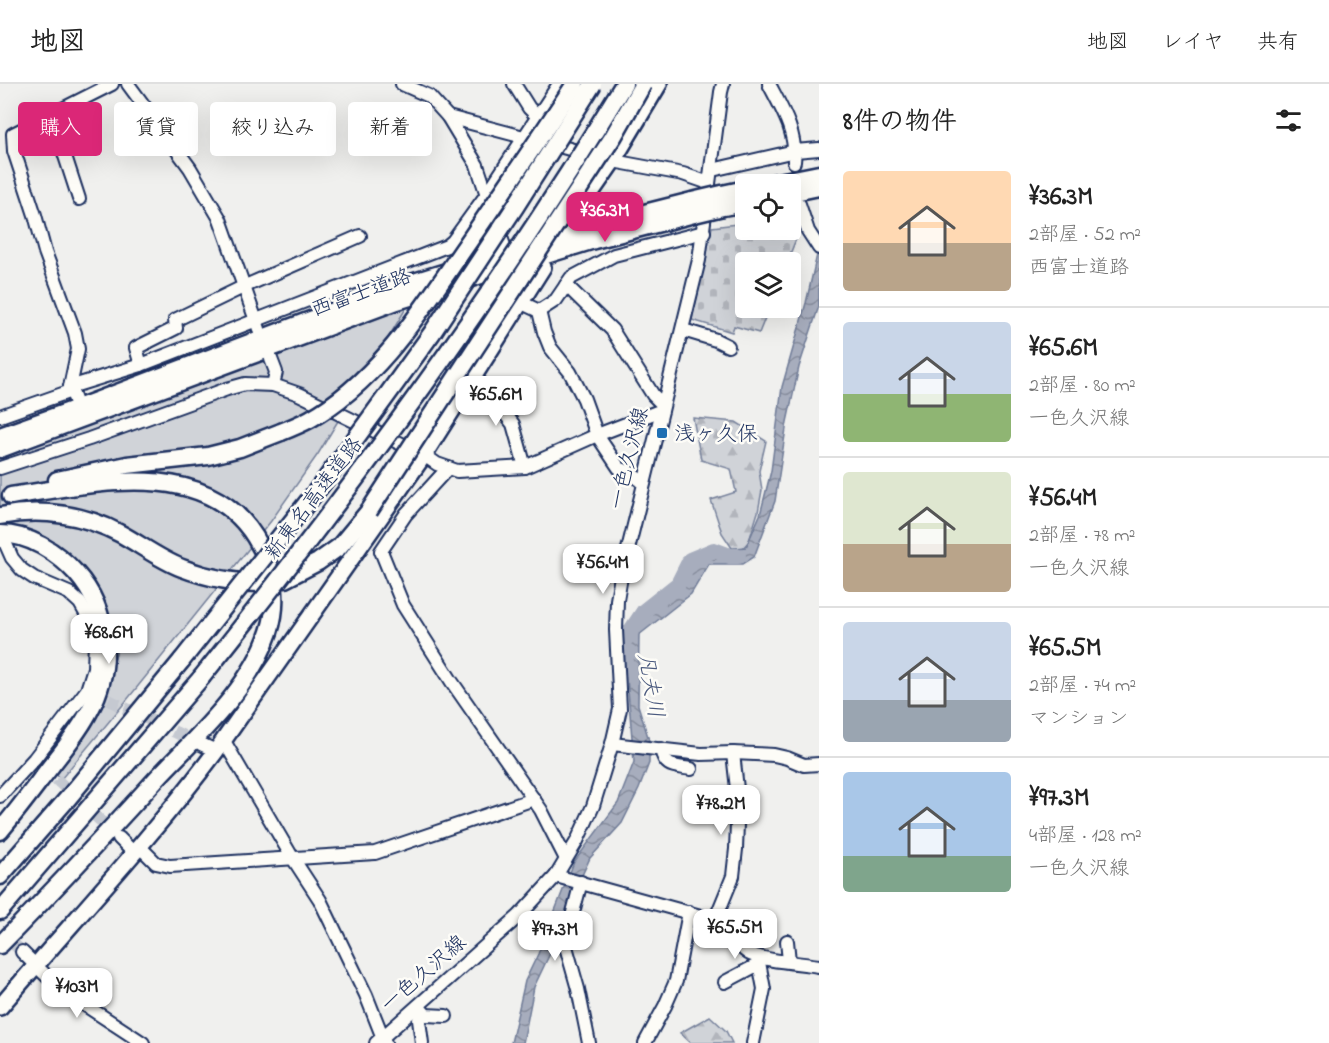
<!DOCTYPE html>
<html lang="ja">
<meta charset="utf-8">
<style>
:root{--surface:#fff;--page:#f2f2f2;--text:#222;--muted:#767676;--line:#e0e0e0;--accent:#db2777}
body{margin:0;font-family:"Indie Flower","Klee One",sans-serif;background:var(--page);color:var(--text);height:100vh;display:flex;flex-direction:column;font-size:22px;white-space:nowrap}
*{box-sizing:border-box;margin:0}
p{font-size:20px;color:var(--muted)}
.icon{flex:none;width:33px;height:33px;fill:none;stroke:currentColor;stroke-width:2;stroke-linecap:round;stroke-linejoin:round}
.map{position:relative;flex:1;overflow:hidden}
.side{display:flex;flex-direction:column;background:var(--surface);width:510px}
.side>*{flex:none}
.top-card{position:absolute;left:18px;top:18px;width:570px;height:54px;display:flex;gap:12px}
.tools{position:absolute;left:735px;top:90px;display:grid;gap:12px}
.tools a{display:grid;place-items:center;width:66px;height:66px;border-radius:6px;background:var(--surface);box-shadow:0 6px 24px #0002;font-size:30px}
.price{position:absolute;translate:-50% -51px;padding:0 14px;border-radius:12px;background:#fff;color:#222;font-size:20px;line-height:39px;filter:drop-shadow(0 2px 3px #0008)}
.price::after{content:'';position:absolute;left:50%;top:36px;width:18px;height:14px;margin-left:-9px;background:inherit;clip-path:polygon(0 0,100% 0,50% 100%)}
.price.on{background:var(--accent);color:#fff}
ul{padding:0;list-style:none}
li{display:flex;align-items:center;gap:18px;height:150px;padding:0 24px}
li+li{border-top:2px solid var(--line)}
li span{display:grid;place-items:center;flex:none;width:168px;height:120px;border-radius:6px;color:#555}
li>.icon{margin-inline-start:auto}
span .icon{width:72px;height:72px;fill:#fffc;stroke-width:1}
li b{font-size:26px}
h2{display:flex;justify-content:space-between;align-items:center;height:72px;padding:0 24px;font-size:26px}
.pill{padding:0 21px;border-radius:6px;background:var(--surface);box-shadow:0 6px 24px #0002;font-size:21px;line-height:54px}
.pill.on{background:var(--accent);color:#fff}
header{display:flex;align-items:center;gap:36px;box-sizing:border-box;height:84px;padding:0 30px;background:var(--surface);border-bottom:2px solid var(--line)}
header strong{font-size:28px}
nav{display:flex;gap:33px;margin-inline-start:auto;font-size:21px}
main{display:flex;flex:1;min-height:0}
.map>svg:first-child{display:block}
.green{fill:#d0d3d8;stroke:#76819b;stroke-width:1.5}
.forest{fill:url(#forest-firs);stroke:#76819b;stroke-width:1.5}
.cemetery{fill:url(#cemetery-stones);stroke:#76819b;stroke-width:1.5}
.water{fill:url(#water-waves);stroke:#6f7b97;stroke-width:1.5}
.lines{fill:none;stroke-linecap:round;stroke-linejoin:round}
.river{stroke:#a7adbd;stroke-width:16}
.minor-tunnel{stroke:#c5c9d1;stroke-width:12;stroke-dasharray:12 6;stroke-linecap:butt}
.minor-casing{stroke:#1b2f5e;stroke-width:16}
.major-casing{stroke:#1b2f5e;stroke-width:20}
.highway-casing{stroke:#1b2f5e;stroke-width:21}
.minor{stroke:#fdfcf7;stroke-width:12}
.major{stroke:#fdfcf7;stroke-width:15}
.highway{stroke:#fdfcf7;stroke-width:16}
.highway-bridge-casing{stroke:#1b2f5e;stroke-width:21;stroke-linecap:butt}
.highway-bridge{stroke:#fdfcf7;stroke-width:16}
.poi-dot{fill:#1f6fb2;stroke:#fdfcf7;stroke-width:2}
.labels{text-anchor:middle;stroke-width:5;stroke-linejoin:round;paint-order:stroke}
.street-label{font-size:21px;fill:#1b2f5e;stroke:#fdfcf7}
.poi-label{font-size:21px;fill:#1b2f5e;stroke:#fdfcf7;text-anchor:start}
.water-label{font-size:22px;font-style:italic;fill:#4c5b7f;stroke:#fdfcf7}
</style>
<header>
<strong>地図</strong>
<nav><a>地図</a><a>レイヤ</a><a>共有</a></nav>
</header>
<main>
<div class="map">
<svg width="819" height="959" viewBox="0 0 819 959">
<defs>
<pattern id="forest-firs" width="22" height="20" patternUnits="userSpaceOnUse" patternTransform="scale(1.5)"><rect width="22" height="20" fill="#d0d3d8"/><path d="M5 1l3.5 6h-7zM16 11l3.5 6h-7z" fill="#b2b5bc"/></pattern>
<pattern id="cemetery-stones" width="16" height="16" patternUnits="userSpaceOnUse" patternTransform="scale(1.5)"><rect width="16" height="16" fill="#d0d3d8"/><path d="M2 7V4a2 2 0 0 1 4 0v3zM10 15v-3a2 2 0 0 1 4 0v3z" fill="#b2b5bc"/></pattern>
<pattern id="water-waves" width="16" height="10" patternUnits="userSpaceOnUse" patternTransform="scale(1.5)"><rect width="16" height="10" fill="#a7adbd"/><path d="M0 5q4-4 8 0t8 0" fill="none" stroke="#878d9d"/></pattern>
</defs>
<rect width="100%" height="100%" fill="#f0f0ee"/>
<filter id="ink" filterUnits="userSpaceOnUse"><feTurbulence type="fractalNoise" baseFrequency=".0167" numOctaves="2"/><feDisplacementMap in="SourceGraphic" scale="12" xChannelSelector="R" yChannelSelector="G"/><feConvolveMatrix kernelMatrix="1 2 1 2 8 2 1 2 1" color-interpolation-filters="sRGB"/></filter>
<g filter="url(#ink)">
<!-- green -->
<polygon class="green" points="408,221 318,370 271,437 122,622 61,695 52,687 91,644 111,590 121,549 58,466 0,435 0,373 152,318 196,299"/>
<!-- forest -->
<g class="forest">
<polygon points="693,334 736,338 766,357 759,387 762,406 758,428 749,457 742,465 732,464 722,449 711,416 736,408 731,385 701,376"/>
<polygon points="710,932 726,947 732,959 691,959 680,949"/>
</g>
<!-- cemetery -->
<polygon class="cemetery" points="745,139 746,146 780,146 796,155 787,178 746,178 746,224 769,224 759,249 734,242 732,248 692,236 712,143"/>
<!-- water -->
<polygon class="water" points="819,162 819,222 799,283 787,338 775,417 754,473 743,480 709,480 691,510 639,551 638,621 649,656 649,679 639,705 622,739 590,774 571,815 555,859 534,903 523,959 511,959 525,897 538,870 574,778 618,719 634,678 624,558 627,545 640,531 679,503 690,476 724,465 746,463 760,431 771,387 782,303 806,219"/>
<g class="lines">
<!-- river -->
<polyline class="river" points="629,591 622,560 644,527 678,500 690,476 714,466 730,472 738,472"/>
<!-- minor-tunnel -->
<g class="minor-tunnel">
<polyline points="92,608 200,660"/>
<polyline points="43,683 116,751"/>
<polyline points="0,847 22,868"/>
</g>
<defs>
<g id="minor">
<polyline points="128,0 190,84 220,135 259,245"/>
<polyline points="402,0 429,12 448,33 477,81 504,162"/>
<polyline points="514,0 529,24 538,33"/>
<path d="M769,0C782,25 797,49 794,78"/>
<polyline points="52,32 79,115"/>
<polyline points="448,33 531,55"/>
<polyline points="548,59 613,77 683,90 709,99"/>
<polyline points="712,86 795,67 819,65"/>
<polyline points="799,120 808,147 819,164"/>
<polyline points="566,201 612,246 653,311 663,321"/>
<polyline points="520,218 539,227 556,216 571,194 614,171 704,148"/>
<polyline points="539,227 544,248 550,263 570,288 584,315 597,351 619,384 629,388 644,399"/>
<polyline points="683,246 716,256 728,262"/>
<polyline points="271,275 276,288 273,301"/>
<polyline points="141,281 136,264 176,244 175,236 243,203 360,152"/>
<polyline points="472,294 481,299 513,340 525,383"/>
<polyline points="70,303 141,281 447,162 453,157 487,110 559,0"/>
<polyline points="75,316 70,303 78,265 75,249 45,168 35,131 14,67 13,50 112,0"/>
<polyline points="0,332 71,307"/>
<polyline points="0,384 89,355 227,305 245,300 273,301 299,310 424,371 437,380 457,387 525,383 597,351 662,326"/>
<polyline points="448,384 406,430 381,467 403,521 452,598 541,726 566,775"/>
<polyline points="224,657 292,773 320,816 366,911 385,959"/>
<polyline points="201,660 216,667"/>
<polyline points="612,660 701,670 733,669 774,671 787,674 804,681 819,680"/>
<path d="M661,665C665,684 673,682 691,685"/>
<polyline points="0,712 34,675 87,606 94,584 95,558 89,535 80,519 69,509 34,494 22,486 12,474 4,456"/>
<polyline points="119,754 134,769"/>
<polyline points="140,763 156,779 170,782 375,769 534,715"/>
<path d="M556,792L715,836C729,843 735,861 748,869C762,877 801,879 819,882"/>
<polyline points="581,798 565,859 578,905 589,959"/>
<polyline points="715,836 733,792 736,765 738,714 733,669"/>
<polyline points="787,857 789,877"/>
<polyline points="22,868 59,904 143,959"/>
<polyline points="725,898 759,880"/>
<polyline points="418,922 426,931 446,932"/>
<polyline points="376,959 519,832 556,792 577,757 593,722 612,660 620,625 616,546 617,516 620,498 699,176 721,8 723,0"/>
<polyline points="422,959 419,936 423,928"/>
<polyline points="645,959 665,922 676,897 689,828"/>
<polyline points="753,959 764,905 758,873"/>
</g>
<g id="major">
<polyline points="577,129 613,77 659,0"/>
<path d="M0,923C72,838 149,757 216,667L424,371L543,183"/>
</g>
<g id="highway">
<polyline points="769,100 819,90"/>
<polyline points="790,109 819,103"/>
<polyline points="722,110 746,105"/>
<polyline points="723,123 746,119"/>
<polyline points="0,352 67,328 395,204 593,142 692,117"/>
<polyline points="0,365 397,217 594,156 694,130"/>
<polyline points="57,396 127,381 208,372 240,364 281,348"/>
<path d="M0,432C41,424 84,430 121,450C141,461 161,476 182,484C208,494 235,499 263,499"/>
<path d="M0,450C29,450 57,468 76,489C109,526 114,582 90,626C80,646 65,664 51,682C34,704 18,726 0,747"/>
<polyline points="285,495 318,478 339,463 369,427"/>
<polyline points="0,792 69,713 182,576"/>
<polyline points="0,827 201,594"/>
<path d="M0,861C54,806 107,749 159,692C199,650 250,605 269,548C280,515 273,482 255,453C204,371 89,401 11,412"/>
</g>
</defs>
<!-- minor casing -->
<use href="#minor" class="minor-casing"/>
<!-- major casing -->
<use href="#major" class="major-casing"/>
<!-- highway casing -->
<use href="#highway" class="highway-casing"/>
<!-- minor -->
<use href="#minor" class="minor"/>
<!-- major -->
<use href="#major" class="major"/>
<!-- highway -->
<use href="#highway" class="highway"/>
<defs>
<g id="highway-bridge">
<polyline points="692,117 722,110"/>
<polyline points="694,130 723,123"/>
<path d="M281,348C291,344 301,340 310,335C378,297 422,225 465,163C502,109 539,55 575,0"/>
<polyline points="369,427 613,53 643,0"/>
<polyline points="182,576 326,395 385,314 432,249 515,123 593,0"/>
<path d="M201,594C353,404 498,208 624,0"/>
</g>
</defs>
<!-- highway-bridge casing -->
<use href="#highway-bridge" class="highway-bridge-casing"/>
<!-- highway-bridge -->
<use href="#highway-bridge" class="highway-bridge"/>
</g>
</g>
<!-- markers -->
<rect class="poi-dot" x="656" y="343" width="12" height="12" rx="3"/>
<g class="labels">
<!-- street labels -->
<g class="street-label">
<text transform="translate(361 208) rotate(-20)" y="7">西富士道路</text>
<text transform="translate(628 374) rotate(-76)" y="7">一色久沢線</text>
<text transform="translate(313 414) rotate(-53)" y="7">新東名高速道路</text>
<text transform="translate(423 889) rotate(-41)" y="7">一色久沢線</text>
</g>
<!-- poi labels -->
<g class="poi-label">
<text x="674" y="356">浅ヶ久保</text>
</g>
<!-- water labels -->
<g class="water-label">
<text transform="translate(652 601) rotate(80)" y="8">凡夫川</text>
</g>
</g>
</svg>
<div class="tools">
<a><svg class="icon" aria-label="locate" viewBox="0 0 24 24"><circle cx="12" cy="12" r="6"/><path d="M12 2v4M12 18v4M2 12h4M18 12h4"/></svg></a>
<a><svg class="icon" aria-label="layers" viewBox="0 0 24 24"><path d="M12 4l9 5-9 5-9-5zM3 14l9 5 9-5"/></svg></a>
</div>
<b class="price on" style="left:605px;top:159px">¥36.3M</b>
<b class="price" style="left:496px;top:343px">¥65.6M</b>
<b class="price" style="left:603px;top:511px">¥56.4M</b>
<b class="price" style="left:109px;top:581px">¥68.6M</b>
<b class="price" style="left:721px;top:752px">¥78.2M</b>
<b class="price" style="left:735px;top:876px">¥65.5M</b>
<b class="price" style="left:555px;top:878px">¥97.3M</b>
<b class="price" style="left:77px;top:935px">¥103M</b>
<div class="top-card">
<a class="pill on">購入</a>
<a class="pill">賃貸</a>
<a class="pill">絞り込み</a>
<a class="pill">新着</a>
</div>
</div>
<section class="side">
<h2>8件の物件<svg class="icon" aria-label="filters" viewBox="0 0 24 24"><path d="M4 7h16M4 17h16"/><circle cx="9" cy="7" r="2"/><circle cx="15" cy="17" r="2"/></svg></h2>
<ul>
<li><span style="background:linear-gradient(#ffd9b3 60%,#b9a48a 0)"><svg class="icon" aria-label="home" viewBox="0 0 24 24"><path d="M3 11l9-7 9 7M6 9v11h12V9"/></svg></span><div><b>¥36.3M</b><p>2部屋 · 52 m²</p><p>西富士道路</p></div></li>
<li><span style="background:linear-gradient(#c9d6e8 60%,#8fb573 0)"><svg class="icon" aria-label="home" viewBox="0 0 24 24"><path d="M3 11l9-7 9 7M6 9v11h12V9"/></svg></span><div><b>¥65.6M</b><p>2部屋 · 80 m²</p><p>一色久沢線</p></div></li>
<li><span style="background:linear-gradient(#dfe7d0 60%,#b9a48a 0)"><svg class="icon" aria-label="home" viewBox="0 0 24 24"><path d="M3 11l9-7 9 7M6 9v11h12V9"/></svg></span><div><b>¥56.4M</b><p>2部屋 · 78 m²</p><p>一色久沢線</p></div></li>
<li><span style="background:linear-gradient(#c9d6e8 65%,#9aa5b1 0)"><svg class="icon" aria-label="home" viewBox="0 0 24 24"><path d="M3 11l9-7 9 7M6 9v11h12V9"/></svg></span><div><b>¥65.5M</b><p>2部屋 · 74 m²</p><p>マンション</p></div></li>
<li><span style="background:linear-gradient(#a9c7e8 70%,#7fa58c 0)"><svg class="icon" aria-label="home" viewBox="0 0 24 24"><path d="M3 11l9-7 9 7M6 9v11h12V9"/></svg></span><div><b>¥97.3M</b><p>4部屋 · 128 m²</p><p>一色久沢線</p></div></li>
</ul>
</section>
</main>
